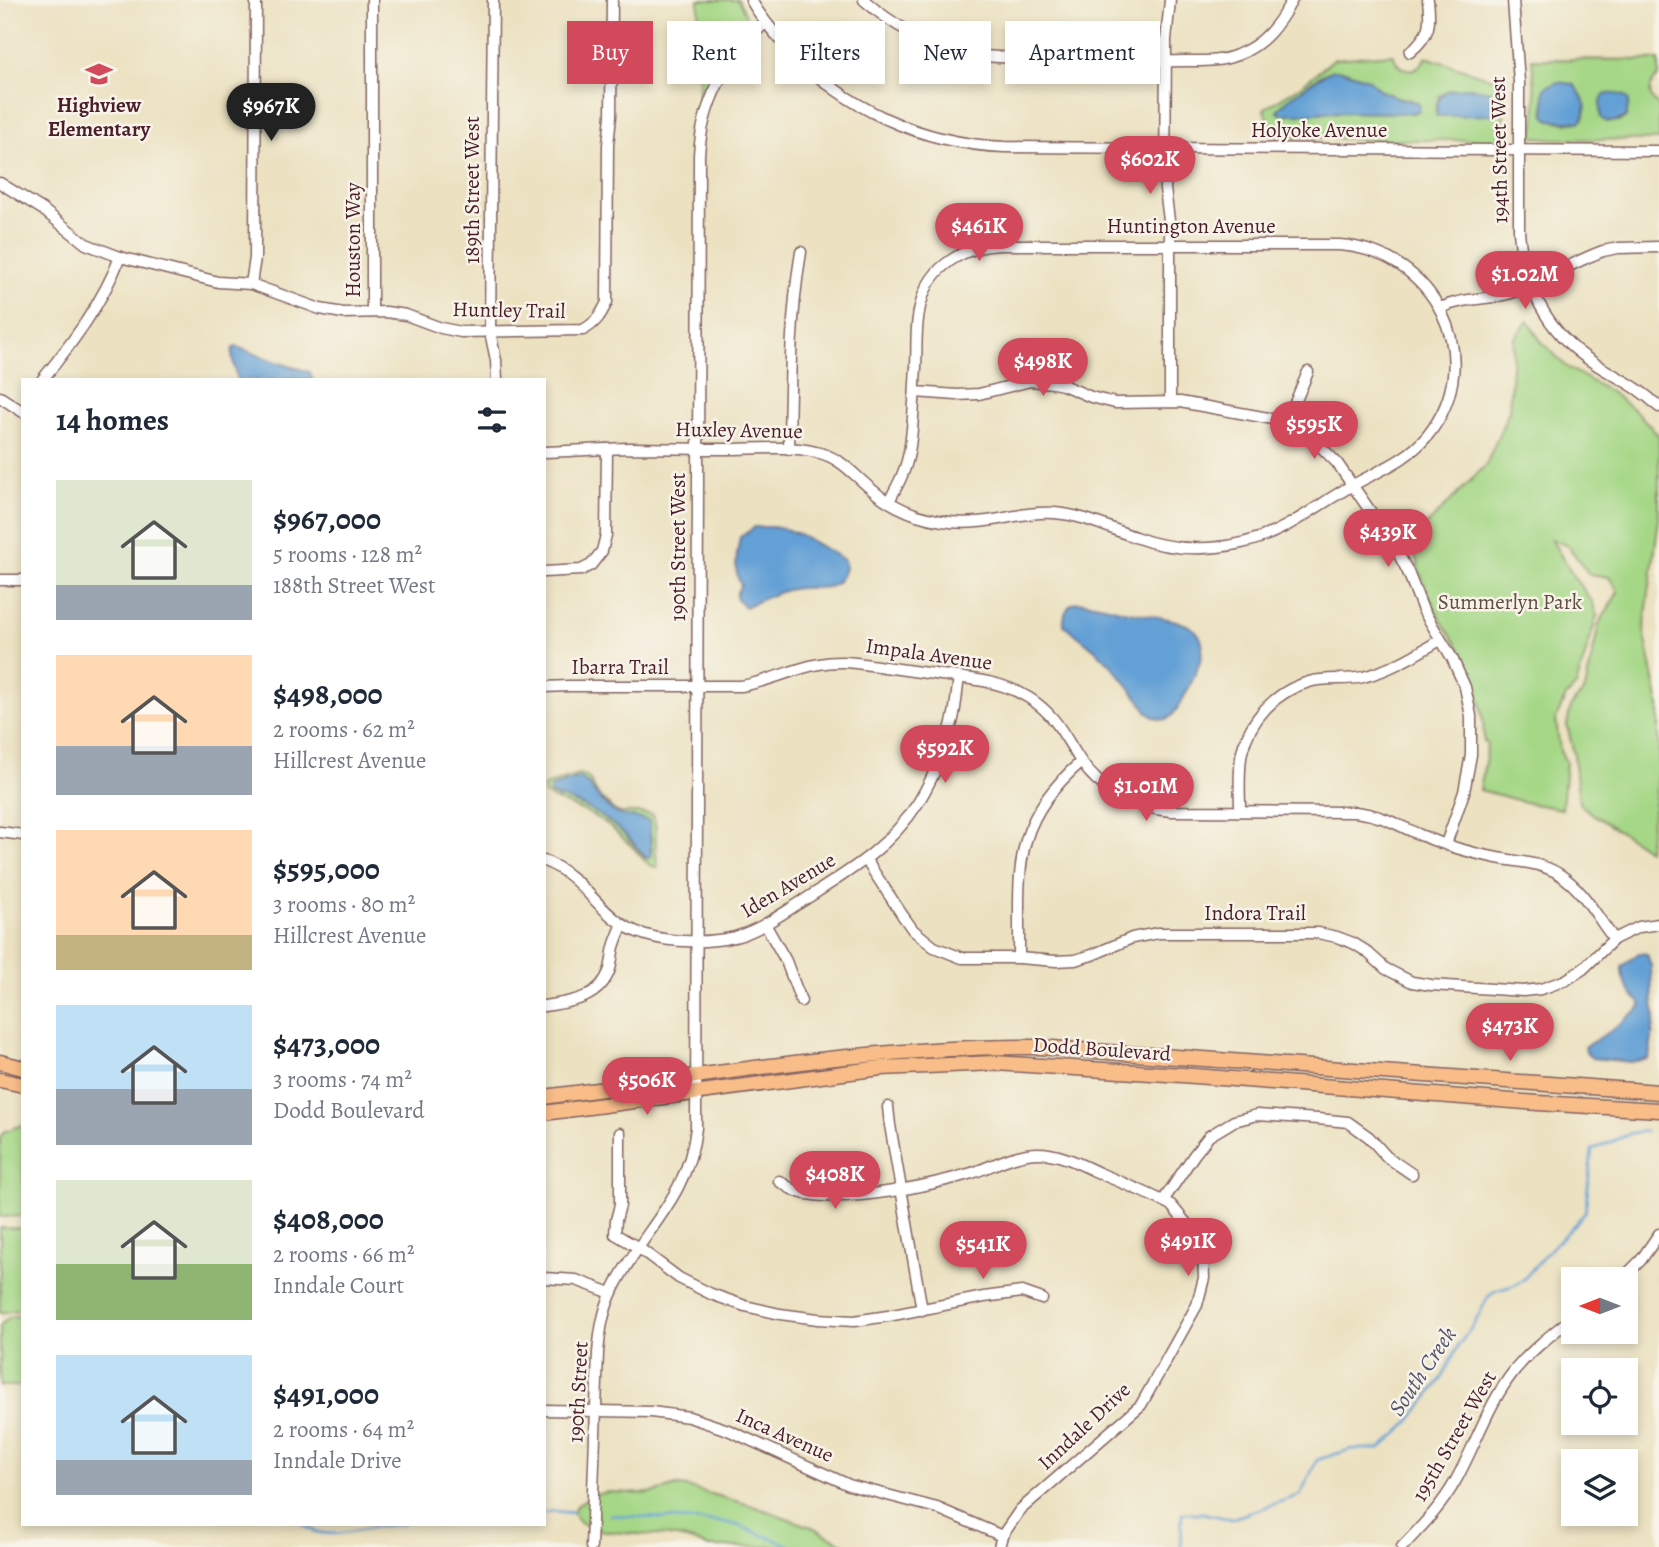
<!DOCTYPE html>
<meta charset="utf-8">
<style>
:root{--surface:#fff;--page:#f6f6f7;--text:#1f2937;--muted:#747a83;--accent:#d1495b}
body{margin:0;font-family:Alegreya,serif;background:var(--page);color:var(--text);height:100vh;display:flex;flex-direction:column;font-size:26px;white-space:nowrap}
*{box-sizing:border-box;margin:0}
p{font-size:23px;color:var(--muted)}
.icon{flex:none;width:38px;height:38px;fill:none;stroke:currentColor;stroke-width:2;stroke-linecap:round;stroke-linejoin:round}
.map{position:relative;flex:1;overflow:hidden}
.side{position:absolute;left:21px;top:378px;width:525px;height:1148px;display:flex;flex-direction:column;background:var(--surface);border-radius:0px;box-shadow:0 4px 10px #0003}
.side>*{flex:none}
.top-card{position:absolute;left:567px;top:21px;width:665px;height:63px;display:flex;gap:14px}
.needle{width:46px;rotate:270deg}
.buttons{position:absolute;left:1561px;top:1267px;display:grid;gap:14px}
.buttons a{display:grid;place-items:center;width:77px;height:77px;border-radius:0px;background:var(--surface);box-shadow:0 4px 10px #0003;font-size:35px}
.price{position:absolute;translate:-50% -60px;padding:0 16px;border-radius:24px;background:var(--accent);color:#fff;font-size:23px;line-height:46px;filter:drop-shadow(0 2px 4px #0008)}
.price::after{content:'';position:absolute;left:50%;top:42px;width:21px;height:16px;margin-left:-10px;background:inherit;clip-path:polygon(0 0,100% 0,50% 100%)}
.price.selected{background:#222;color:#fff}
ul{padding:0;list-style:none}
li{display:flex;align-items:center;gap:21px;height:175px;padding:0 35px}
li span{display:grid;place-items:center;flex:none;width:196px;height:140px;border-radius:0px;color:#555}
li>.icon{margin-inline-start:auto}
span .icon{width:84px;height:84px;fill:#fffc;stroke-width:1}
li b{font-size:30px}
h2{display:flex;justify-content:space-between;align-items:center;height:84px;padding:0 35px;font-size:30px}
.chip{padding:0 24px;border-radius:0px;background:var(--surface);box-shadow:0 4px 10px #0003;font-size:24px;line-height:63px}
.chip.selected{background:var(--accent);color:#fff}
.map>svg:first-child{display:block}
.green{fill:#a5d786;stroke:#787b58;stroke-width:2;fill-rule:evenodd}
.water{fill:#64a0d5;stroke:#576080;stroke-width:2}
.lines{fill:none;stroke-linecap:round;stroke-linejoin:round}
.stream{stroke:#64a0d5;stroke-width:2.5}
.minor-casing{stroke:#836360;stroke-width:13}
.major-casing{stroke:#836360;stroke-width:17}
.minor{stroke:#fff;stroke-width:10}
.major{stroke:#f8bd89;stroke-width:14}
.labels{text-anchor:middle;stroke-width:5;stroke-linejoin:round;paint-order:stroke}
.poi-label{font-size:21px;font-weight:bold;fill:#4a1f2b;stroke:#f7f3e8}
.street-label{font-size:21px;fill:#4a1f2b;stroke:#f7f3e8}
.park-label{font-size:21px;fill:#614d42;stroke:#f7f3e8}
.water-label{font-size:23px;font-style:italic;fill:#54536f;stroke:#f7f3e8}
</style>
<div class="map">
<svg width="1659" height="1547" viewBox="0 0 1659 1547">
<rect width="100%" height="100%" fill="#f7f3e8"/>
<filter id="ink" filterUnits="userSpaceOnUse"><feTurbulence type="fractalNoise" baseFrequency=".0143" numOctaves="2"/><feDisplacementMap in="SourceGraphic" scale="14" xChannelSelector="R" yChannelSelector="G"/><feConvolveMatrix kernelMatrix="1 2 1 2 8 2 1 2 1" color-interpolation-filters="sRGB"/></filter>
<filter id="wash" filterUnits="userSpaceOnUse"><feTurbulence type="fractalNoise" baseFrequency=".00686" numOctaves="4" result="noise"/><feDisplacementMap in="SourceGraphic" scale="28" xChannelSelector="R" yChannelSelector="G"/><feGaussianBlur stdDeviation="1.57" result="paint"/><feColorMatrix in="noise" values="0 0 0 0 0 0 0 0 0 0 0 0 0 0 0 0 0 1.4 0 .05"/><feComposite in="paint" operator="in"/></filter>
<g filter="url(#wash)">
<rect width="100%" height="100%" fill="#ece2c2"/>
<!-- green -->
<g class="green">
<path d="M699,0H738C742,8 748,15 746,25C743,39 727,48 720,60C710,76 705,93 699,111Z"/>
<path d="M1393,54C1399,73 1417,75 1426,57L1503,82L1504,132L1507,136L1498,137V140H1363L1334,138L1275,137L1264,109L1302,85L1334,59ZM1342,70L1368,79L1381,91L1393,96L1411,100L1415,113L1325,112L1309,114H1280L1277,111C1286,101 1312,80 1324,74C1329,72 1336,71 1342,70ZM1469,88L1490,91L1492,94V115L1435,111L1439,96L1447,91Z"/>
<path d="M1532,59L1659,60V76C1648,85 1647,98 1659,106V140L1557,139L1533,137L1532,135C1539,119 1534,78 1532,59ZM1544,92L1586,106C1585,110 1586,115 1584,118C1579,127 1552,122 1545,116ZM1611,94L1624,95L1629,101L1626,117L1620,121L1607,122L1600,115V104L1603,96Z"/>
<path d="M1528,321L1540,340L1567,367L1612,393L1638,413L1659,436V519L1644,630L1659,705V770L1648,850C1627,834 1598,821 1579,803L1574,754L1567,725L1571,706L1585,690L1599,624L1618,592L1609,577L1589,574L1568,546L1551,539L1575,579L1592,601L1597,616L1576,686L1565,698L1556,719L1560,751L1566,762L1562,809L1528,803L1480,790L1486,756L1487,743L1484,742C1484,713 1478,684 1464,657C1457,643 1446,630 1439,616C1430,599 1423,582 1417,565L1419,564L1408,544L1486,465L1509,411L1514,339Z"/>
<path d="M579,775H585L590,780L598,795L615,811L621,813H641L653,815C659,828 653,851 658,868C645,866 639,852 629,844C624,839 618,834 613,829C593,811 567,806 544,794V786ZM580,778C589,782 592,791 599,798C604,804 610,809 616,813C626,819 638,816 649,821L652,850L645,858L618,827L593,810L562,797L552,787Z"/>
<polygon points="23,1125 23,1216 0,1217 0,1137 5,1131"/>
<polygon points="0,1228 23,1228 23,1309 0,1313"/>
<polygon points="23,1315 23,1386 0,1386 0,1326 9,1317"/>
<path d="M678,1486L686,1487L750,1505L812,1527L850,1547H707C674,1529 635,1538 600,1530C594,1528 585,1526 580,1522C577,1520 575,1516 573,1513C575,1505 581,1502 588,1498C610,1486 627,1496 650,1493C659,1492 668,1488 678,1486Z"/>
</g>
<!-- water -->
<g class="water">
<path d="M1333,70H1341L1368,79L1381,91L1402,99L1417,102L1420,107L1419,111L1410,113L1325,112L1309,114H1280L1277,111C1285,100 1319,76 1333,70Z"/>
<path d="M1557,82L1573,84C1583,95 1591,109 1580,122L1550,120L1545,116L1544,92L1546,87Z"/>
<path d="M1469,88L1491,91L1492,94V115L1436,116C1437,89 1446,90 1469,88Z"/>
<path d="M1607,94C1614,93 1625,94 1629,100L1626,117C1618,121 1608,125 1601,118L1600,104L1603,96Z"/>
<polygon points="237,347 276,362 310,372 313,380 237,380 232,355 233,348"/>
<path d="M755,527H772L785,529L801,535L844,560C847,569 842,578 835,584C826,590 811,587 802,588C783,588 762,600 744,607L736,598L737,592L741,585C733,572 737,552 740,537Z"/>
<path d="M1076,602C1093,602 1108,607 1124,611C1142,615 1189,618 1199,635C1202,640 1203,646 1202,651C1202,664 1179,711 1169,718C1163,721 1159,720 1154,717C1147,714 1145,706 1140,701C1130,688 1120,675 1109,663C1096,649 1079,637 1064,625C1063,615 1067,605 1076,602Z"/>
<path d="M580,778C589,782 592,791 599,798C604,804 610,809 616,813C626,819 639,816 649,821L651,857L649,858H646C622,826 591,805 552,795L550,793L552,787Z"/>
<path d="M1639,953L1647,954L1651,966L1652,994L1655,1015L1650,1053L1648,1059L1630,1062L1592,1058L1587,1054L1585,1048L1586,1046L1609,1032L1640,1008L1641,1004C1631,993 1621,983 1622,967L1631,959Z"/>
</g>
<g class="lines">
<!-- stream -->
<g class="stream">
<polyline points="544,1513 554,1511 573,1513"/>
<polyline points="610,1515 722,1522 737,1525 793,1547"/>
<path d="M303,1524C323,1543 358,1529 381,1526C388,1525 396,1525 404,1524"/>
<polyline points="1181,1547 1182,1513 1202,1513 1231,1519 1300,1495 1317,1460 1352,1449 1380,1449 1407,1425 1442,1378 1458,1346 1474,1324 1488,1297 1495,1291 1515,1285 1523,1280 1542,1258 1585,1213 1592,1150 1632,1133 1646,1131"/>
</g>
</g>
</g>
<g filter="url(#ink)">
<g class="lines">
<defs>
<g id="minor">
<polyline points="493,0 490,332 496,360 497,380"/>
<path d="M751,0C761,18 773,32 787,47C843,108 922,144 1005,147L1659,151"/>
<path d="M864,0C891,24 921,41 957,51C999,62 1045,56 1089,57C1103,57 1117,60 1132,61C1149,62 1167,61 1185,61C1203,61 1220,62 1237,55C1264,45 1279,24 1292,0"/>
<polyline points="1170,0 1166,40 1165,189 1170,228 1170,402"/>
<path d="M1513,0L1519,82V232C1523,284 1547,332 1591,361C1616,378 1637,385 1659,407"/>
<path d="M1410,52C1430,35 1431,25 1428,0"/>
<path d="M0,183L42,209L86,244L120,257L218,282L251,284L320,309L343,313L386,312L406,315L441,328L461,332L583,330C596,323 601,315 607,302L608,145L611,116L612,0"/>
<polyline points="251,284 255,258 256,0"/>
<path d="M1440,308C1467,296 1488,301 1514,292C1544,281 1572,262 1603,251L1618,248L1659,247"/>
<polyline points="372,312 372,0"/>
<path d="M42,380C73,342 103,302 120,257"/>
<polyline points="915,392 957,395 979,394 1030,381 1053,383 1063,385 1091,397 1115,403 1180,402 1268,418 1286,424 1317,443 1337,463 1395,547 1408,572 1423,610 1452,658 1465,687 1471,716 1471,755 1464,792 1446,844"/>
<polyline points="0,397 23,412"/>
<polyline points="1286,424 1308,372"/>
<path d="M789,449C790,383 790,317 801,252"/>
<path d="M544,452C572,451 601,449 629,448C661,448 693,449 725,449C755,449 787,445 816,452C840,457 852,473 870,488C883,500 900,509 917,515C936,521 957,524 977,522C1003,520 1027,511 1054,513C1084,515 1108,528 1135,537C1169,550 1207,551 1242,543C1286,533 1315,506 1353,485C1380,470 1408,460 1428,435C1489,358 1434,251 1339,245H1001C964,246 930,266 921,303C915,323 917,346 916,367C914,395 914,424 909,452C906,470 898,485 889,501"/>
<polyline points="544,572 581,570 591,565 602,551 606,535 607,449"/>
<polyline points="0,580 23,580"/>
<path d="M544,687L569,686H741C783,679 810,657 856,663C884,667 913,671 941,675C972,679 1002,681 1029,698C1056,715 1063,734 1080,760C1100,791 1135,808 1171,811L1355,812C1382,815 1396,824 1420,835C1444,845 1471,853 1497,858C1518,862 1540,862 1559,874C1584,890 1596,916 1614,939"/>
<path d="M1240,811C1240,792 1238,771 1242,752C1250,719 1276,691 1309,682C1327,677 1345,681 1363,677C1391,670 1415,655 1440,640"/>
<polyline points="0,832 23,835"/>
<polyline points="866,860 903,916 913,930 934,947 962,958 1019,958 1056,961 1075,960 1092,955 1132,938 1158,933 1318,933 1337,937 1353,943 1366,951 1386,969 1412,982 1431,985 1523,991 1541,989 1566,980 1583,969 1614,939 1639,927 1659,924"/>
<path d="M544,861C588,877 599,922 646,935C671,943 710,943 735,937C760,930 780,915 801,902C846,873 888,850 918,803C933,778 946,748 953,719C956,706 957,691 959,677"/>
<polyline points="765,924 786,961 801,1001"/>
<path d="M1019,958C1020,872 1009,824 1081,762"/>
<path d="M544,1006C571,1002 600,999 610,969C612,962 612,955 614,947C616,940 619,933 622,926"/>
<polyline points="888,1107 890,1125 922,1310"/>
<polyline points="620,1133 620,1205 616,1220 615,1234 639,1248 679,1278 711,1294 745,1306 780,1314 818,1319 854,1321 888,1316 984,1297 1022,1292 1042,1299"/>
<path d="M779,1181C788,1187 797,1193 808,1194C852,1202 929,1186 972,1173C993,1166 1016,1153 1038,1153C1060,1153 1080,1164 1099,1173C1121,1182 1142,1191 1163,1201L1171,1205L1191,1229L1203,1251L1204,1278L1197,1305L1141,1405L1020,1510L1002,1536L999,1547"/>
<polyline points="1163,1201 1194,1155 1209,1136 1234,1121 1257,1115 1318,1119 1348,1122 1369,1137 1387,1157 1412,1174"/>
<polyline points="544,1278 576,1280 611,1293"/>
<polyline points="1622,1279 1641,1260 1659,1234"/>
<polyline points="544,1410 651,1412 689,1417 728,1430 849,1485 937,1508 1002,1536"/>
<path d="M591,1547L598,1353C600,1331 603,1310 613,1290C641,1231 688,1200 696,1128L699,155C702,102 727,58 765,23"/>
<path d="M1402,1547C1422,1526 1442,1506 1456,1480C1476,1444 1488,1404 1514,1371C1531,1350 1552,1334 1573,1317"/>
</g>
<g id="major">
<polyline points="0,1062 23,1068"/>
<polyline points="0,1080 23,1085"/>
<path d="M544,1097C708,1076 872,1045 1038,1047L1659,1092"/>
<polyline points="544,1113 881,1068 995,1063 1182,1075 1538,1103 1659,1110"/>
</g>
</defs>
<!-- minor casing -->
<use href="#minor" class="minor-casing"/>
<!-- major casing -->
<use href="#major" class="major-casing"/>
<!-- minor -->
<use href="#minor" class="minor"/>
<!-- major -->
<use href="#major" class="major"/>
</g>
</g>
<!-- icons -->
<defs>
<symbol id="school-bare" viewBox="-9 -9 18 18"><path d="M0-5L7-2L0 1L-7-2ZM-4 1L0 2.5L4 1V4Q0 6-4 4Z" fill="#d1495b" stroke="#f7f3e8" stroke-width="2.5" paint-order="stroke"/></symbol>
</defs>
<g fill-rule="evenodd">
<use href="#school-bare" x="80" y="55" width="38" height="38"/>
</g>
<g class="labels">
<!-- poi labels -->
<g class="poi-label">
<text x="99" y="112">Highview<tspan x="99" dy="24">Elementary</tspan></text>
</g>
<!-- street labels -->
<g class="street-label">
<text x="1319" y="137">Holyoke Avenue</text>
<text transform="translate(1499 150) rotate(-91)" y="7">194th Street West</text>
<text transform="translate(472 190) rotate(-90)" y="7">189th Street West</text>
<text x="1191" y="233">Huntington Avenue</text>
<text transform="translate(353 240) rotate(-90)" y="7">Houston Way</text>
<text transform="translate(509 310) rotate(1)" y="7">Huntley Trail</text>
<text transform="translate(739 430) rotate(1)" y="7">Huxley Avenue</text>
<text transform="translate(678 547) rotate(-90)" y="7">190th Street West</text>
<text transform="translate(929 654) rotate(8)" y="7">Impala Avenue</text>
<text x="620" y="674">Ibarra Trail</text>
<text transform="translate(788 885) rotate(-31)" y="7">Iden Avenue</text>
<text x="1255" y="920">Indora Trail</text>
<text transform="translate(1102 1049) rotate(4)" y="7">Dodd Boulevard</text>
<text transform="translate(578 1392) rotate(-87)" y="7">190th Street</text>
<text transform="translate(1084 1426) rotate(-43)" y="7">Inndale Drive</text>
<text transform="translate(785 1435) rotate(24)" y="7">Inca Avenue</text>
<text transform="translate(1454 1436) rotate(-60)" y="7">195th Street West</text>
</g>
<!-- park labels -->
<g class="park-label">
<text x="1510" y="609">Summerlyn Park</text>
</g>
<!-- water labels -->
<g class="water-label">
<text transform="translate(1422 1371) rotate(-56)" y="8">South Creek</text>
</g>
</g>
</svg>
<div class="buttons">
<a><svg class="needle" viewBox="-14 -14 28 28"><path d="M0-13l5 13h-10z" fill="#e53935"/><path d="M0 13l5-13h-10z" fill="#747a83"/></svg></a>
<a><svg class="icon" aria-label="locate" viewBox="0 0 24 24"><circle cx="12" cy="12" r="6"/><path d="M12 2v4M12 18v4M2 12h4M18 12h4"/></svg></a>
<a><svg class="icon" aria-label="layers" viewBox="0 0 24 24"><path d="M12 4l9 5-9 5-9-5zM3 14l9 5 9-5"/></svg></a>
</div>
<b class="price selected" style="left:271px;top:143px">$967K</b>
<b class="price" style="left:1150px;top:196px">$602K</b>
<b class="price" style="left:979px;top:263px">$461K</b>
<b class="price" style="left:1525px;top:311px">$1.02M</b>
<b class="price" style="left:1043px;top:398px">$498K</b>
<b class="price" style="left:1314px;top:461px">$595K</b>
<b class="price" style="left:1388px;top:569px">$439K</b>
<b class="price" style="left:945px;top:785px">$592K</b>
<b class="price" style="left:1146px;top:823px">$1.01M</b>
<b class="price" style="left:1510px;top:1063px">$473K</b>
<b class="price" style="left:647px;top:1117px">$506K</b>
<b class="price" style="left:835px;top:1211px">$408K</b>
<b class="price" style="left:1188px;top:1278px">$491K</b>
<b class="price" style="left:983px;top:1281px">$541K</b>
<div class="top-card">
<a class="chip selected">Buy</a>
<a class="chip">Rent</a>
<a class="chip">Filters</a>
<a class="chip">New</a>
<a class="chip">Apartment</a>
</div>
<section class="side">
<h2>14 homes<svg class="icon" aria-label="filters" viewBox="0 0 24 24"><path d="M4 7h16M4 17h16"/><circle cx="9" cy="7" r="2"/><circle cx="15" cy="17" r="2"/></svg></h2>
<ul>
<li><span style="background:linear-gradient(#dfe7d0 75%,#9aa5b1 0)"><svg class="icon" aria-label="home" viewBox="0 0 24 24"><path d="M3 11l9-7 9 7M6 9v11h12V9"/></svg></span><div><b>$967,000</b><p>5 rooms · 128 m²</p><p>188th Street West</p></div></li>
<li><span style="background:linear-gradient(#ffd9b3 65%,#9aa5b1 0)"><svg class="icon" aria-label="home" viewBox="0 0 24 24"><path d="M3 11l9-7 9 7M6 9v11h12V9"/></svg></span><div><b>$498,000</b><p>2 rooms · 62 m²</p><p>Hillcrest Avenue</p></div></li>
<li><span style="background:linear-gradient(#ffd9b3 75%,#c2b280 0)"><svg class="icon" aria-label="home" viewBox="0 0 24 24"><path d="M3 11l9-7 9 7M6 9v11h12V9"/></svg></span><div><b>$595,000</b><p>3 rooms · 80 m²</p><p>Hillcrest Avenue</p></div></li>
<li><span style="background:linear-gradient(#bfe0f5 60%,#9aa5b1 0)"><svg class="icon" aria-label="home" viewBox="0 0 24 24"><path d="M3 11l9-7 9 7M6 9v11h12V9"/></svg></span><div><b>$473,000</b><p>3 rooms · 74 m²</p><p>Dodd Boulevard</p></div></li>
<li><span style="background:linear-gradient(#dfe7d0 60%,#8fb573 0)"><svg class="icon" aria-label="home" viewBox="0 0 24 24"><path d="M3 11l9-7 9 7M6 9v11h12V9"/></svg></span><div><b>$408,000</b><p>2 rooms · 66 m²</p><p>Inndale Court</p></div></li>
<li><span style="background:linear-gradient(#bfe0f5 75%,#9aa5b1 0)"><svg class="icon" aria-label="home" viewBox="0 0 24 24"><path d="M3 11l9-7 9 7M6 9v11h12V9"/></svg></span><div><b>$491,000</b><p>2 rooms · 64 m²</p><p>Inndale Drive</p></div></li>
</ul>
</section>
</div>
